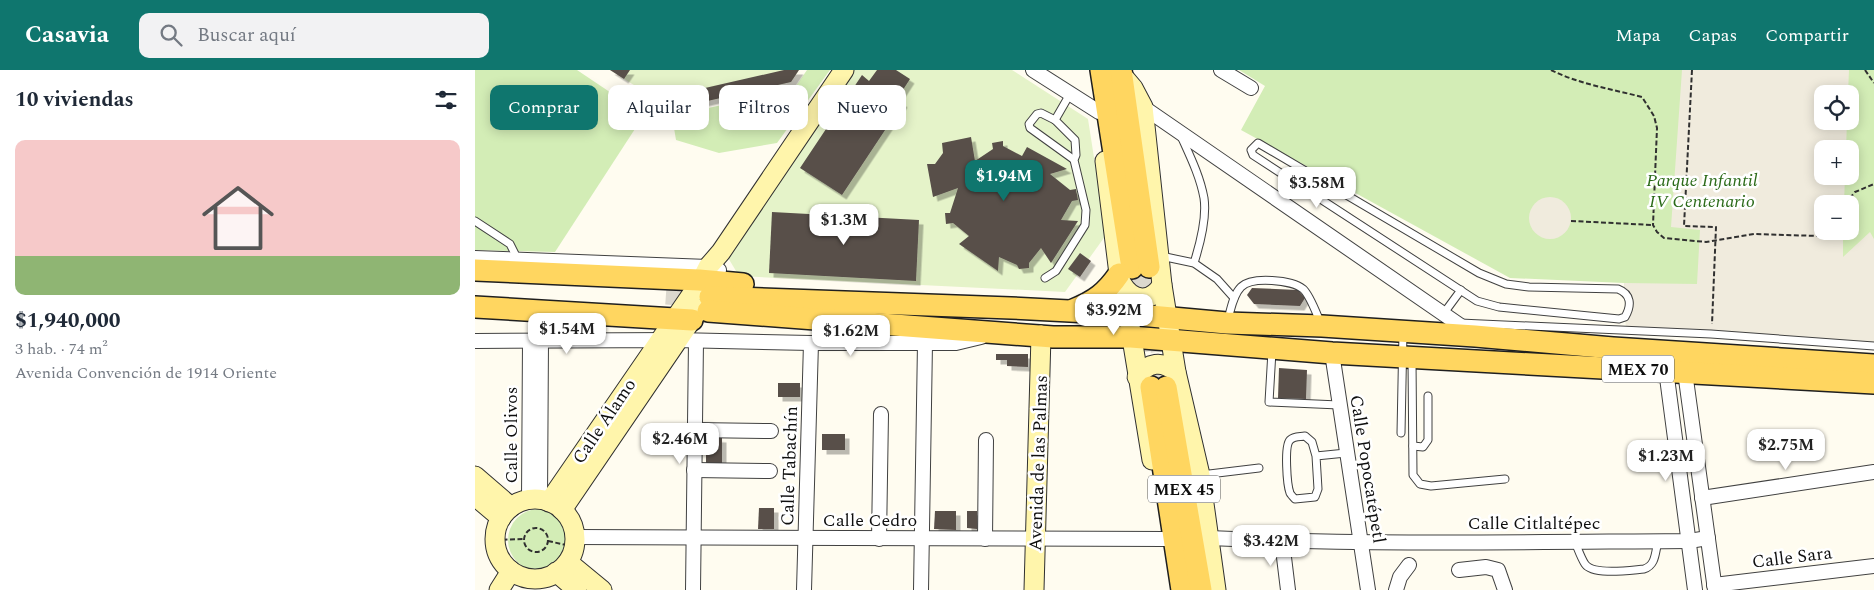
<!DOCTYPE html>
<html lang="es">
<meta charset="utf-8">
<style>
:root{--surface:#fff;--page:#f2f2f3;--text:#1f2937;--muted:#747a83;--line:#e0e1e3;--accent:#0f766e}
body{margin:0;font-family:Spectral,serif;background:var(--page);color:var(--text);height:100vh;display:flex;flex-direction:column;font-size:19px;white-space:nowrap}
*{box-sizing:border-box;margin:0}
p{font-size:16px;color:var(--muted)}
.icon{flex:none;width:28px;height:28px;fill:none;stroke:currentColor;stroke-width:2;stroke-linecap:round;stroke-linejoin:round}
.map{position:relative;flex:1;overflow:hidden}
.sheet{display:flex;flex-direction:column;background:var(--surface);width:475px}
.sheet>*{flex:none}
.guide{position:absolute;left:15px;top:15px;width:475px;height:45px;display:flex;gap:10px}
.controls{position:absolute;left:1339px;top:15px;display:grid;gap:10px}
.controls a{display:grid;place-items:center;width:45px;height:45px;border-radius:10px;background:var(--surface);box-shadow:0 2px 12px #0003;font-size:25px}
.price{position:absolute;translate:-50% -42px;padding:0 11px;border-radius:10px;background:#fff;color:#222;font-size:16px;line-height:32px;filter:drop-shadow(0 1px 2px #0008)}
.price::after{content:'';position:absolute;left:50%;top:30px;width:15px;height:11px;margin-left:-8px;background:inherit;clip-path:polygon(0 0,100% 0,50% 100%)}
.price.active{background:var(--accent);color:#fff}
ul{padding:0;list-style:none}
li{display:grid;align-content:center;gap:10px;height:265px;padding:0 15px}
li+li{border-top:1px solid var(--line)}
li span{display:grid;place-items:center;height:155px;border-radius:10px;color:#555}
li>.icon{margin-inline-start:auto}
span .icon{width:90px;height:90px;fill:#fffc;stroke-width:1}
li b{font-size:21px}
h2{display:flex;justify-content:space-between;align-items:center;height:60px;padding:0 15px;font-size:21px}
.chip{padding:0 18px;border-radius:10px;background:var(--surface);box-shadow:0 2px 12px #0003;font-size:18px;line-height:45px}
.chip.active{background:var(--accent);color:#fff}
header{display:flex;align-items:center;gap:30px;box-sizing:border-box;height:70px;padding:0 25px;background:var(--accent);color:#fff}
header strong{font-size:24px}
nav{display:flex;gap:28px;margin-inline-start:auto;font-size:18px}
.search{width:350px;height:45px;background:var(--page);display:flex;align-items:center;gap:12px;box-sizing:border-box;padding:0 18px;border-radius:10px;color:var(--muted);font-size:19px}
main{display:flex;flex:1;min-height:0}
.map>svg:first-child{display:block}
.green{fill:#d3edb6;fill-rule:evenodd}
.pitch{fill:#e5f3c9}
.plaza{fill:#f0ebdd}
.building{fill:#584f4a;filter:url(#shadow)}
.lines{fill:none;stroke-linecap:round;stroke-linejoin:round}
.primary-tunnel{stroke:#dbd8ce;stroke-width:21;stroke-dasharray:21 11;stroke-linecap:butt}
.lane-casing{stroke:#414141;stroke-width:9}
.street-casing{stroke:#414141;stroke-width:16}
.secondary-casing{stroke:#303030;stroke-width:21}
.primary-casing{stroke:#1f1f1f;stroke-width:24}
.path{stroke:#303030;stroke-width:2;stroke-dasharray:5 2.5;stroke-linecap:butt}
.lane{stroke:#fff;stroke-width:7}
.street{stroke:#fff;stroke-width:14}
.secondary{stroke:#fff5ab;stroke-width:19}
.primary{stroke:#ffd660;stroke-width:21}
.labels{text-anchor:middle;stroke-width:5;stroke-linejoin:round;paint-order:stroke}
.shield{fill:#fff;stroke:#565656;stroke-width:1}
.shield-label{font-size:16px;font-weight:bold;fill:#0e0e0e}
.park-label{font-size:18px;font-style:italic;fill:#2c6b1a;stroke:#fff}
.street-label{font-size:18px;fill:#0e0e0e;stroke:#fff}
</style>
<header>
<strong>Casavia</strong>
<div class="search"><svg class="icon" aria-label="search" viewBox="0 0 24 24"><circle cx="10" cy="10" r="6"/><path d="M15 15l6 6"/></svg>Buscar aquí</div>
<nav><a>Mapa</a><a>Capas</a><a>Compartir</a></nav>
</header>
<main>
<section class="sheet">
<h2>10 viviendas<svg class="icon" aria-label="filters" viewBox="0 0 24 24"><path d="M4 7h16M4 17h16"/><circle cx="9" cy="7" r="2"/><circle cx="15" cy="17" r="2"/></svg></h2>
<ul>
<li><span style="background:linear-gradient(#f6c9c9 75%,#8fb573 0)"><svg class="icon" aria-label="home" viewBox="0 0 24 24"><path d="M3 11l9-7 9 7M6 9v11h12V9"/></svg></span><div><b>$1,940,000</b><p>3 hab. · 74 m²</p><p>Avenida Convención de 1914 Oriente</p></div></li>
</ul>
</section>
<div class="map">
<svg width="1399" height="520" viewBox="0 0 1399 520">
<defs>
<filter id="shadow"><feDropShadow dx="4.5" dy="4.5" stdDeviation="0" flood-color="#0004"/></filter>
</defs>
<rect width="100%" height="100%" fill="#fffcf0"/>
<!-- green -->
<g class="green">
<polygon points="0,0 102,0 169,45 80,182 0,180"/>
<polygon points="332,0 355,0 302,73 244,83 201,70 197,46 319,19"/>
<path d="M764,0H1399V272L1151,257L1149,213L1035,208L766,60L790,16ZM1348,24H1375V51H1348ZM1348,79H1375V106H1348ZM1348,134H1375V161H1348Z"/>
<circle cx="64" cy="470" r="31"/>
</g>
<!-- pitch -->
<g class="pitch">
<polygon points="135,0 324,0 316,12 197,39"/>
<polygon points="377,0 537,0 613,49 631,165 590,222 264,206 252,186"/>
</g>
<!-- plaza -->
<g class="plaza">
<polygon points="1207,0 1374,0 1373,24 1348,24 1348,51 1372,51 1371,79 1348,79 1348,106 1370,106 1369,134 1348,134 1348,161 1368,161 1368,187 1395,162 1399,169 1399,272 1151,257 1149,213 1222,214 1225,160 1196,157"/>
<circle cx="1075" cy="148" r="21"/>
</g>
<!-- building -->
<g class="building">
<polygon points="135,0 155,0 149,9"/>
<polygon points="309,0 324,0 316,12 197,39 195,26"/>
<polygon points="402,0 421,0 435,9 422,29 428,33 367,125 325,98 387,5 394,11"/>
<polygon points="496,67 500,91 518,79 517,73 528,71 528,76 547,86 552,77 592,99 575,104 595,120 601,119 603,130 597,131 586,150 603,151 576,193 566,178 554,193 554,198 544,199 542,195 524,187 523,201 484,174 494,166 478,153 471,154 470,143 475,143 483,118 458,127 452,94 460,94 468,83 467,73"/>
<polygon points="297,142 444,150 441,211 294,203"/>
<polygon points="605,183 616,191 605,207 593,199"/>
<polygon points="777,218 823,220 830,228 825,236 779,234 772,225"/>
<polygon points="521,284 553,284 553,297 532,296 532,290 521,290"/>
<polygon points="804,298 832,300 831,329 803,328"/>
<rect x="303" y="313" width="22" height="14"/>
<rect x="347" y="364" width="23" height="16"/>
<polygon points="231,367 247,368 247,393 231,393"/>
<polygon points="284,438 299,438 299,459 283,459"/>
<polygon points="460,441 481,441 481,460 459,459"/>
<polygon points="492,441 502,441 502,459 492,458"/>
</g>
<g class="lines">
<!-- primary-tunnel -->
<g class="primary-tunnel">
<polyline points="674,197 691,314"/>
<polyline points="657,198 675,317"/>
<polyline points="191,224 233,227"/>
</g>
<defs>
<g id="lane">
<polyline points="580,50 566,43 562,44 554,54 555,58 598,89"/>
<path d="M706,66C715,86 725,106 729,128C732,148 725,174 719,193"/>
<path d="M783,73L1004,203L1031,214L1054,217L1143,219C1156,224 1157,235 1150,247L1144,249L1024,237L1002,231L778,85L776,80Z"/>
<polyline points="0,151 35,174 43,190"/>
<polyline points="686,186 719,193 742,209 759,228"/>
<polyline points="570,208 581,201 610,155 611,140 599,90 601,85 600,70 580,50 595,24"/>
<polyline points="969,243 986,220"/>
<path d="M753,249C756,239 758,225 766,217C777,206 817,210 828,219C835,225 842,245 846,254"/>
<polyline points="985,253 1236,264 1399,276"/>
<polyline points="797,281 794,332 864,335"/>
<polyline points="937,290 938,405 945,414 956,416 1030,409"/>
<polyline points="926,363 928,262"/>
<polyline points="938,376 948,377 953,370 953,326"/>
<path d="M841,386L837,372L830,366C825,367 819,366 815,370C809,376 812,415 815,423C816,425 818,427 820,429L840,427L843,419L841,386L871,383"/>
<polyline points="726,405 784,398"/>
<path d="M1100,472C1103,479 1106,488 1110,494C1118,506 1156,500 1169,499C1181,495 1180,483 1183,471"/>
</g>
<g id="street">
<polyline points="558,0 624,42"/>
<polyline points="746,0 776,18"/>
<polyline points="668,37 999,265"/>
<polyline points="0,188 233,197 244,200"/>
<polyline points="0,271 202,270 336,273 481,273 506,267"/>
<polyline points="857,283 893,520"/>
<polyline points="1191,300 1220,520"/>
<polyline points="1210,302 1240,520"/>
<polyline points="220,360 296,361"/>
<polyline points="219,400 295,401"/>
<polyline points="1227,428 1399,402"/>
<polyline points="54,429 55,271"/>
<polyline points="65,429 66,271"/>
<polyline points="100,467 691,469"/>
<path d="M734,468C894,475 1054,472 1214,471L1233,468"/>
<polyline points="404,469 406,344"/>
<polyline points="510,469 511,370"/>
<polyline points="807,471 813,520"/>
<polyline points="984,500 1011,497 1023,500 1030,520"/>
<polyline points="1239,515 1399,496"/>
<polyline points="218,520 221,271"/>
<polyline points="329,520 336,273"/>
<polyline points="446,520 450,273"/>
<polyline points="921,520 925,507 934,495"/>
</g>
<g id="secondary">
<polyline points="647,5 658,18 668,37 687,215 701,302 725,405 741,520"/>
<polyline points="630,91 644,204 653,244 677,390"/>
<path d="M647,214C658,232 676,233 687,215"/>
<path d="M662,307C673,292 687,290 701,302"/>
<polyline points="0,406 36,437"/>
<polyline points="0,426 26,448"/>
<circle cx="60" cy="469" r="40"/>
<polyline points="74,432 226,211 233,197 246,182 369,0"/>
<polyline points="87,440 224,239"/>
<polyline points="93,492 127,520"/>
<polyline points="81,502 102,520"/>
<polyline points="24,520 36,501"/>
<polyline points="559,520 566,265"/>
</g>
<g id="primary">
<polyline points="626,0 657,198"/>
<polyline points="646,0 674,197"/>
<polyline points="0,200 224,210 268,214"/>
<polyline points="235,227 536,238 653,244 752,253 847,256 1000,266 1138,278 1399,295"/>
<polyline points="0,237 217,250"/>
<path d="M598,240C620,231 631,223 644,204"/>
<polyline points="233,241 578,267 656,267 857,283 1399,313"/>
<polyline points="676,317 707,520"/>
<polyline points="691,317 726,520"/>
</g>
</defs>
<!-- lane casing -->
<use href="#lane" class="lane-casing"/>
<!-- street casing -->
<use href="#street" class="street-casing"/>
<!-- secondary casing -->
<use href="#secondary" class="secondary-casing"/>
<!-- primary casing -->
<use href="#primary" class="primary-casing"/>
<!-- path -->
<g class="path">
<path d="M1076,0C1104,14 1136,19 1167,27L1179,46L1182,58L1178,155L1182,162L1189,168L1231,172L1279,164L1344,166L1354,161"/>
<polyline points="1217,0 1209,156 1241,157 1237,254"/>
<polyline points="1390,0 1399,13"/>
<polyline points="1370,134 1380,122 1399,114"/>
<polyline points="1096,151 1178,155"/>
<circle cx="61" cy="470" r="12"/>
<polyline points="20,470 49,469"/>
<polyline points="73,471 91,475"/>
</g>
<!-- lane -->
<use href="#lane" class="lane"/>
<!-- street -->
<use href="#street" class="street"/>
<!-- secondary -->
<use href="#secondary" class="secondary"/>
<!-- primary -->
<use href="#primary" class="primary"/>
</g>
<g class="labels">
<!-- shield labels -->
<g class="shield">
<rect x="1127" y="285.5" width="72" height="27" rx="4"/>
<rect x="673" y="405.5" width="72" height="27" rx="4"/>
</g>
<g class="shield-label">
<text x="1163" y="305">MEX 70</text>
<text x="709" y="425">MEX 45</text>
</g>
<!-- park labels -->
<g class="park-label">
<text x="1227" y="116">Parque Infantil<tspan x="1227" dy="21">IV Centenario</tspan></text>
</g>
<!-- street labels -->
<g class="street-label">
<text transform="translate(129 351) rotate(-56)" y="6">Calle Álamo</text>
<text transform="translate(36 365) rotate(-90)" y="6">Calle Olivos</text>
<text transform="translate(563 393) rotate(-88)" y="6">Avenida de las Palmas</text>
<text transform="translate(314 396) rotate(-88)" y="6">Calle Tabachín</text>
<text transform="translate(893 399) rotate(81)" y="6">Calle Popocatépetl</text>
<text x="395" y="456">Calle Cedro</text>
<text x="1059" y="459">Calle Citlaltépec</text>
<text transform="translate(1317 487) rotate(-7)" y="6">Calle Sara</text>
</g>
</g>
</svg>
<div class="controls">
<a><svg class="icon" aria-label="locate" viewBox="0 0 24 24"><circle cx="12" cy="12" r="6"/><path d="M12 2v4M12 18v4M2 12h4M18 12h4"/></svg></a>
<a>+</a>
<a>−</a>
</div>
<b class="price active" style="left:529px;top:132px">$1.94M</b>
<b class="price" style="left:842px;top:139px">$3.58M</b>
<b class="price" style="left:369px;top:176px">$1.3M</b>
<b class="price" style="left:639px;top:266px">$3.92M</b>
<b class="price" style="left:92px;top:285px">$1.54M</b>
<b class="price" style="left:376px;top:287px">$1.62M</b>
<b class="price" style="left:205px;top:395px">$2.46M</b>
<b class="price" style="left:1311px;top:401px">$2.75M</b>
<b class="price" style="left:1191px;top:412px">$1.23M</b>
<b class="price" style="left:796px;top:497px">$3.42M</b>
<div class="guide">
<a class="chip active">Comprar</a>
<a class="chip">Alquilar</a>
<a class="chip">Filtros</a>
<a class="chip">Nuevo</a>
</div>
</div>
</main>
